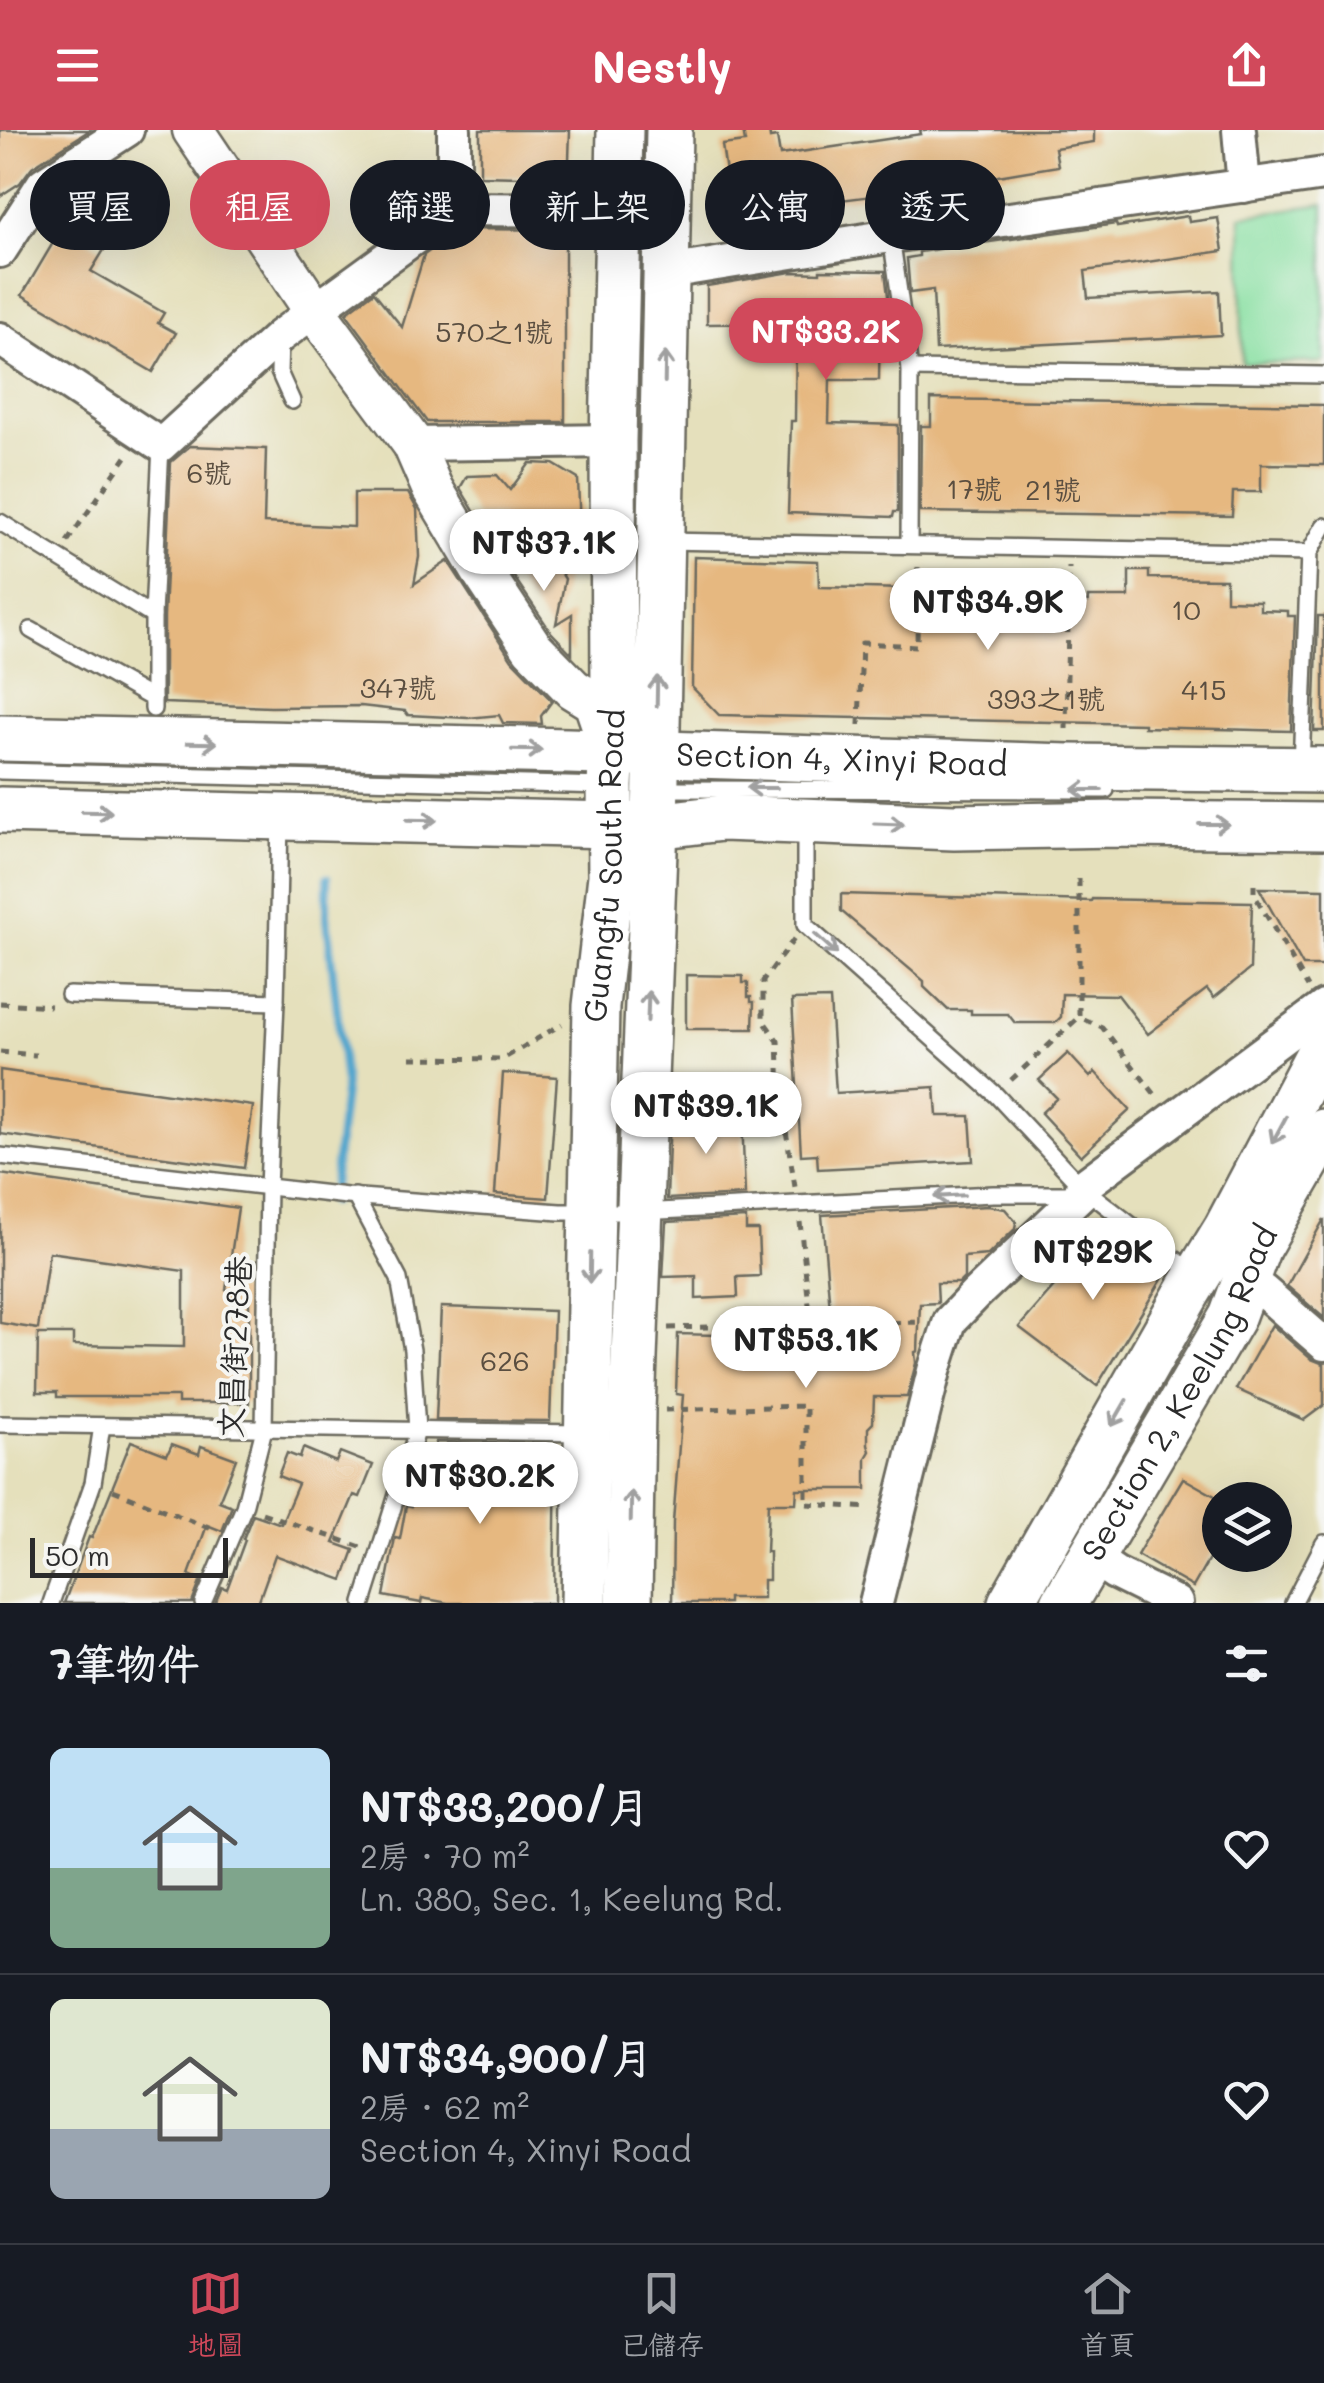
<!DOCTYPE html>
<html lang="zh-TW">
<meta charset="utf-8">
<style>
:root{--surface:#171b24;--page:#20242c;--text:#f1f3f6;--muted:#9ea1a6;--line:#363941;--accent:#d1495b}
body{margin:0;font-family:Mali,"LXGW WenKai TC",sans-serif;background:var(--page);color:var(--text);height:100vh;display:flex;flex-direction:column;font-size:38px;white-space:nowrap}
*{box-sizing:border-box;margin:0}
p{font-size:32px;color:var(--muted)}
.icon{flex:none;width:55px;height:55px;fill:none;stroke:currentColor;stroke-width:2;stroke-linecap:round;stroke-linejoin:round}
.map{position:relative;height:1473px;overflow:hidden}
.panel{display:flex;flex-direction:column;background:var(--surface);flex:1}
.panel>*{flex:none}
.top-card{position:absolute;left:30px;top:30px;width:1265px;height:90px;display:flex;gap:20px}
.tools{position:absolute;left:1202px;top:1352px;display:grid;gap:20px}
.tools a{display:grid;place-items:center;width:90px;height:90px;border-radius:50%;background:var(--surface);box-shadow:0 10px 40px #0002;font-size:50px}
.scale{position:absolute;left:30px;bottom:25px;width:198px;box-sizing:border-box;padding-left:10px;border:5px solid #2b2b2b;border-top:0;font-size:28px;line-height:35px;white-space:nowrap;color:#2b2b2b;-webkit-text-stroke:8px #f6f6f2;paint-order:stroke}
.price{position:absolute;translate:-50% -85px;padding:0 22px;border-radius:35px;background:#fff;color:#222;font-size:32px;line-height:65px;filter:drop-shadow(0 2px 5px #0008)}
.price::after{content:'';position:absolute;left:50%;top:60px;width:30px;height:22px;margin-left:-15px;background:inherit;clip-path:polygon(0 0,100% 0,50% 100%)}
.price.selected{background:var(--accent);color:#fff}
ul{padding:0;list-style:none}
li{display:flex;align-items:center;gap:30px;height:250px;padding:0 50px}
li+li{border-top:2px solid var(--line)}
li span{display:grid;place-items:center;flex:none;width:280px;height:200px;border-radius:15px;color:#555}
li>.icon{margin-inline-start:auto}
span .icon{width:120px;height:120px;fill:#fffc;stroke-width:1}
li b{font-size:42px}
h2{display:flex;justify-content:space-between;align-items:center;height:120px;padding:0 50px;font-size:42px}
.tag{padding:0 35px;border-radius:45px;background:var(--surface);box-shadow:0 10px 40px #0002;font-size:35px;line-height:90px}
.tag.selected{background:var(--accent);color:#fff}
header{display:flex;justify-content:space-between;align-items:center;height:130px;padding:0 50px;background:var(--accent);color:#fff;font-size:45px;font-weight:700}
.tab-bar{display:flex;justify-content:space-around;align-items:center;height:140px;border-top:2px solid var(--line);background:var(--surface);font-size:28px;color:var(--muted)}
.tab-bar a{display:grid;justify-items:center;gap:5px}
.tab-bar .selected{color:var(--accent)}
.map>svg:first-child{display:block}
.green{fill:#89e0a3;stroke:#5a8667;stroke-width:2.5}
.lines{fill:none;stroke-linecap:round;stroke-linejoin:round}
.stream{stroke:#52a6cd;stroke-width:8}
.building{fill:#e6b880}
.service-casing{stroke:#6c6a5e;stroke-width:20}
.minor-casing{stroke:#6c6a5e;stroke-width:38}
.tertiary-casing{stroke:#6c6a5e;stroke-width:45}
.secondary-casing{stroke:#6c6a5e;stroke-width:50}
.path{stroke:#6c6a5e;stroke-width:5;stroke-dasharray:8 8;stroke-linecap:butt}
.service{stroke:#fff;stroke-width:15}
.minor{stroke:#fff;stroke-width:32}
.tertiary{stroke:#fff;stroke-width:40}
.secondary{stroke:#fff;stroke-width:45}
.oneway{stroke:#a0a0a0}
.labels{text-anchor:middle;stroke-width:8;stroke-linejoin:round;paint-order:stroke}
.number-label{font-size:28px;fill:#5a4e40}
.street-label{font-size:32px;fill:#2b2b2b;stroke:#f6f6f2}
</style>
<header><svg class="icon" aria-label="menu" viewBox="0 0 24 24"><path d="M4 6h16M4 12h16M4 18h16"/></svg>Nestly<svg class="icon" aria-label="share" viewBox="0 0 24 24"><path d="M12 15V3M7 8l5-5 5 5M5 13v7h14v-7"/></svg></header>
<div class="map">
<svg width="1324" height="1473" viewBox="0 0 1324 1473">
<rect width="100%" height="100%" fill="#f6f6f2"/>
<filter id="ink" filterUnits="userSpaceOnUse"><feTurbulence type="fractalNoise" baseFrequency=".01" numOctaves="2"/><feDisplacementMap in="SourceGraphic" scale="20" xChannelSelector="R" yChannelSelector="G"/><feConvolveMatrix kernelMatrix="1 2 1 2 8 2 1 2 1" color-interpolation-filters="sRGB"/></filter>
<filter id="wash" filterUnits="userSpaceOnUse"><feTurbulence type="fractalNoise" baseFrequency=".0048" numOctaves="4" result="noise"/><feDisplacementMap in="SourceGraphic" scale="40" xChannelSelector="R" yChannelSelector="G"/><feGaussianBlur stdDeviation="2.25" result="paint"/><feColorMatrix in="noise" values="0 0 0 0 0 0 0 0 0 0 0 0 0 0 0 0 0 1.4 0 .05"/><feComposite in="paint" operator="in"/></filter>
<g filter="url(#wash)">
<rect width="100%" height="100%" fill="#e5e0bc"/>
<!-- green -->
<polygon class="green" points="1324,74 1324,232 1242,234 1241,86"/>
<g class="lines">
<!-- stream -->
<polyline class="stream" points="327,748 327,788 345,954 331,1072"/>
</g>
<g id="blocks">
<!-- building -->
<g class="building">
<polygon points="0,0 90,0 32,37 20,53 0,66"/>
<polygon points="480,0 570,0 568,60 524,59 525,47 480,46"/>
<polygon points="743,0 769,0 770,8 777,7 780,25 921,4 920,0 1094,0 1094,12 1055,18 1058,36 998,46 977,49 974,32 890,45 892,59 873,62 873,66 800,75 800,80 755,86 758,107 736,111 722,15 745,12"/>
<polygon points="1188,86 1189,92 1218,88 1223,121 1085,141 1088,168 1219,161 1221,205 936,220 933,160 910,163 907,128 919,126 919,122 1116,94 1117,97"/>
<polygon points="63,96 104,120 91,141 164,183 158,193 176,203 153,242 22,165"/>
<polygon points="460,99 565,100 565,292 427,292 346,183 374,162 402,197 424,125"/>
<polygon points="820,140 885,141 888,166 887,186 880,186 879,250 830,250 829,293 898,295 898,382 894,382 893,387 788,383 791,291 795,291 796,193 707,194 707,156 791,142 820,143"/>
<polygon points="931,269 1324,275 1324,335 1261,334 1261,362 1233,362 1232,386 920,382 921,296 931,296"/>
<polygon points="190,316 266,319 264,393 354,397 354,363 408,363 417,379 419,427 414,454 448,431 512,530 552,571 541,586 542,594 503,593 499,585 468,588 408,585 405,581 361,576 271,577 164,573 164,486 171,332"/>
<polygon points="530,333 553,334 578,349 580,401 569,418 497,386 477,386 460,358 467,346 497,345 510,360"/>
<polygon points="694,427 818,431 819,457 908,459 907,480 961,482 961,468 1088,472 1088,467 1129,467 1129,441 1149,441 1149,448 1226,449 1226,470 1260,471 1260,480 1288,481 1288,486 1295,486 1291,601 1144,597 1144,594 719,585 692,557"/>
<polygon points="502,429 554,431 565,449 556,494 572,484 572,524 551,502"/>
<polygon points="1318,486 1324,486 1324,601 1314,601"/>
<polygon points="1259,758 1324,759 1324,836 1303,836"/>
<polygon points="841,764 1091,771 1092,769 1252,772 1250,839 1214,868 1207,859 1148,904 1118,865 1062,864 1061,887 1055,893 1015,893 1008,884 971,884 971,880 948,880 924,857 924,851 841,781"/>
<polygon points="686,845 743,846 743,853 748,853 748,867 751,867 751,872 754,872 753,899 686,899"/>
<polygon points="830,869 836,963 935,957 937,986 970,986 973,1031 818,1039 817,1024 801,1025 792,870"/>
<polygon points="1068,923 1090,947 1095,942 1130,980 1081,1026 1041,983 1057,968 1039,950"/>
<polygon points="0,940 253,976 244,1038 0,1004"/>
<polygon points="503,943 557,947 548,1068 495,1064"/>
<polygon points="670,984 742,986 745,1065 667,1069"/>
<polygon points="0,1044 238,1078 226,1160 249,1160 249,1273 178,1273 178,1267 57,1267 57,1262 37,1262 38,1204 73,1204 73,1215 184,1217 184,1141 49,1122 38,1199 0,1193"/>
<polygon points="988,1076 1005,1079 1016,1092 1015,1099 988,1125 964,1127 964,1148 959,1153 937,1153 938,1173 920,1174 918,1221 915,1222 916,1233 907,1267 874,1267 873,1293 868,1298 868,1315 870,1321 866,1328 866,1359 797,1359 796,1373 768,1373 766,1422 769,1422 769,1450 763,1450 763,1468 728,1468 728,1473 672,1473 673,1392 683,1265 676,1264 678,1204 827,1208 827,1203 832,1203 822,1085"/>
<polygon points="746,1088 746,1100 758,1100 760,1146 737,1147 738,1167 696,1169 696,1146 663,1147 666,1092"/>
<polygon points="1324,1089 1324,1188 1287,1156"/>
<polygon points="1092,1092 1164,1146 1097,1256 1019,1197 1074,1134 1060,1120"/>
<polygon points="441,1177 554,1181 550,1291 436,1290"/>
<polygon points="1272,1195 1311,1229 1324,1234 1324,1275 1304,1290 1236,1259"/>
<polygon points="131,1311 167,1325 172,1314 199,1324 201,1316 236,1329 219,1371 232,1376 222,1401 207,1395 189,1445 201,1450 192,1473 64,1473 89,1407 92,1408"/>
<polygon points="436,1312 549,1314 549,1319 556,1319 554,1473 448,1473 422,1468 421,1473 384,1466 395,1408 400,1409 406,1376 411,1377 416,1355 429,1357 429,1318 435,1318"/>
<polygon points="303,1318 336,1332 340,1322 373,1335 360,1367 354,1365 334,1413 354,1420 343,1450 275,1425 258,1473 215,1473 222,1457 227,1459 245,1410 243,1409 253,1384 281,1394 298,1354 278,1346 287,1323 300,1328"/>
<polygon points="1183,1348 1220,1369 1220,1410 1193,1457 1137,1425"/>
</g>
</g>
</g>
<g filter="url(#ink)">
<use href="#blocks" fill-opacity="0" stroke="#6c6a5e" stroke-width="2.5"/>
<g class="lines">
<defs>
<g id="service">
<polyline points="891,106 910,239 909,415"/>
<polyline points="280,212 279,242 292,271"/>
<polyline points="910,239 1324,245"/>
<polyline points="0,392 153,486"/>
<polyline points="663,411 1309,423"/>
<polyline points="31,500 153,569"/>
<polyline points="153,579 153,486 161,315"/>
<polyline points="1301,637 1309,423 1324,396"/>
<polyline points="0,641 606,656"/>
<polyline points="660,659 1106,660"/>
<polyline points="805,695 805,795 996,965 1082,1057 1184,1136 1195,1139"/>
<polyline points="69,865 276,872"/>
<polyline points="0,1026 347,1066 560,1082 640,1082 993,1064 1077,1064"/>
<polyline points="355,1066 399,1149 412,1220 417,1301 363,1473"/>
<polyline points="0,1294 581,1303"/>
<polyline points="51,1473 93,1353 102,1296"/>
<polyline points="203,1473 244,1377 264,1299 268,1057 276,872 280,691"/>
<polyline points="1293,1473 1324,1413"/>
</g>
<g id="minor">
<polyline points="454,0 454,79"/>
<polyline points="1239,0 1244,56"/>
<polyline points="0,121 43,54 127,0"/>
<polyline points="667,142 891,106 1324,44"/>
<polyline points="0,209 161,315 280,206 454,79 618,80"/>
<polyline points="413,314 613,311"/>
<polyline points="1244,1155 1263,1161 1324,1214"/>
<polyline points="1090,1426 1115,1443 1176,1473"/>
<polyline points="876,1473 934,1241 950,1191 975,1165 1081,1064 1082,1057 1324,877"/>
</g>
<polyline id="tertiary" points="193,0 314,180 413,314 432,358 481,440 532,517 573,559 594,572 610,619"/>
<g id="secondary">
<path id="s1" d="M0,608L568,621L1069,637L1324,640"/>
<polyline points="0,680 655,696 722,688 954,697 1118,694 1324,696"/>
<path id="s2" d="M584,1473L596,876L611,746L610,656L614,571L613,311L620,0"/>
<polyline points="629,1473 632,1279 655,696 669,0"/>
<polyline points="1011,1473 1189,1160 1227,1098 1324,914"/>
<path id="s3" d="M1064,1473L1232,1187L1258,1117L1324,1002"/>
</g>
</defs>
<!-- service casing -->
<use href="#service" class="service-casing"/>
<!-- minor casing -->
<use href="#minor" class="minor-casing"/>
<!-- tertiary casing -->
<use href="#tertiary" class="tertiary-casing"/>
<!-- secondary casing -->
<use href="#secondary" class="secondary-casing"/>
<!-- path -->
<g class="path">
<polyline points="67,412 126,327"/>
<polyline points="859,595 862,513 917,516 918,436"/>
<polyline points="1066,599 1069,437"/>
<polyline points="1079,749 1079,887 1102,897 1157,967"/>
<polyline points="1254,754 1254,764 1308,857"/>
<polyline points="794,809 763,851 763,890 778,911 780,963 795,1057"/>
<polyline points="0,873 51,876"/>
<polyline points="0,922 36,925"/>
<polyline points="411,928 503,929 562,894"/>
<polyline points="1011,950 1079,887"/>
<polyline points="678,959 780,963"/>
<polyline points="800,1092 811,1193"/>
<polyline points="668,1198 922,1192"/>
<polyline points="665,1280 806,1276 806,1374 870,1378"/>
<polyline points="113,1360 214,1400"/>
<polyline points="262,1383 361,1417"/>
</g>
<!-- service -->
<use href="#service" class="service"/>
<!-- minor -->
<use href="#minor" class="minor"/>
<!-- tertiary -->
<use href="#tertiary" class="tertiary"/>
<!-- secondary -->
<use href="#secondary" class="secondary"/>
</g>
<!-- one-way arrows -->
<defs><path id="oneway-shaft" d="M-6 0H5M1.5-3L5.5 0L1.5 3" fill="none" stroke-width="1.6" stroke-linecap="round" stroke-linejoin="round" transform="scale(2.5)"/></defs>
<g class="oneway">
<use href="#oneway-shaft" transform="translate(665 237) rotate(-89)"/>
<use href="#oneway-shaft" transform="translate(657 561) rotate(-89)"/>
<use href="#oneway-shaft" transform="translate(202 613) rotate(1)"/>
<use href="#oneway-shaft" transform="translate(527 620) rotate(1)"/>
<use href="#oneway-shaft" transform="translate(762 658) rotate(-180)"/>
<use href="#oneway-shaft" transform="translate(1087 660) rotate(-180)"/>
<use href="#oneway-shaft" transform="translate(97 682) rotate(1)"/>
<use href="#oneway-shaft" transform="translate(422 690) rotate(1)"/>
<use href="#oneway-shaft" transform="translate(889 694) rotate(2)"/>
<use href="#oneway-shaft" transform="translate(1214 694)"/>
<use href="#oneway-shaft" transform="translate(826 814) rotate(42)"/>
<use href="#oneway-shaft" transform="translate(648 876) rotate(-88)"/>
<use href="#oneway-shaft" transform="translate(1279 1000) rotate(118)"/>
<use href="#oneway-shaft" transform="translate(949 1066) rotate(177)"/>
<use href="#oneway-shaft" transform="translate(590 1138) rotate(91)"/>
<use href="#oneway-shaft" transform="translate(1119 1283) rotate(120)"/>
<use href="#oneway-shaft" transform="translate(631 1376) rotate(-89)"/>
</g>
</g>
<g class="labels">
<!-- number labels -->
<g class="number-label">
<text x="494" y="212">570之1號</text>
<text x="209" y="353">6號</text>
<text x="974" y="369">17號</text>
<text x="1053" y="370">21號</text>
<text x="1186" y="490">10</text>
<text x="398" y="568">347號</text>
<text x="1204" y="570">415</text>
<text x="1046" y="579">393之1號</text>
<text x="505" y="1241">626</text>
</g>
<!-- street labels -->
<g class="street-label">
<text dy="11" stroke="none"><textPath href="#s1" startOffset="842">Section 4, Xinyi Road</textPath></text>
<text dy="11" stroke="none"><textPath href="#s2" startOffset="738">Guangfu South Road</textPath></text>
<text transform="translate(235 1217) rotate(-87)" y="11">文昌街278巷</text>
<text dy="11" stroke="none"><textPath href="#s3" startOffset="240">Section 2, Keelung Road</textPath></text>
</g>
</g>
</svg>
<div class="tools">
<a><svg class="icon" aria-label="layers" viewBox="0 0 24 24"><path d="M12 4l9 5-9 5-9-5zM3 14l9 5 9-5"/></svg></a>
</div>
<div class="scale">50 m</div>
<b class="price selected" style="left:826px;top:253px">NT$33.2K</b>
<b class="price" style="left:544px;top:464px">NT$37.1K</b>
<b class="price" style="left:988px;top:523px">NT$34.9K</b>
<b class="price" style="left:706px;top:1027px">NT$39.1K</b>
<b class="price" style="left:1093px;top:1173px">NT$29K</b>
<b class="price" style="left:806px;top:1261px">NT$53.1K</b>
<b class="price" style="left:480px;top:1397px">NT$30.2K</b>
<div class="top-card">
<a class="tag">買屋</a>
<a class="tag selected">租屋</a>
<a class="tag">篩選</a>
<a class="tag">新上架</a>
<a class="tag">公寓</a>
<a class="tag">透天</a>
</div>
</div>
<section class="panel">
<h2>7筆物件<svg class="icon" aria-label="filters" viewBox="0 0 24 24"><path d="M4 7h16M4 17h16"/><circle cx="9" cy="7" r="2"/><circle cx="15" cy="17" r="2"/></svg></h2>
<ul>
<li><span style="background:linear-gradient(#bfe0f5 60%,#7fa58c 0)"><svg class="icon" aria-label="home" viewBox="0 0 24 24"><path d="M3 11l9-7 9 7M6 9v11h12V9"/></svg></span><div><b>NT$33,200/月</b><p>2房 · 70 m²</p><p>Ln. 380, Sec. 1, Keelung Rd.</p></div><svg class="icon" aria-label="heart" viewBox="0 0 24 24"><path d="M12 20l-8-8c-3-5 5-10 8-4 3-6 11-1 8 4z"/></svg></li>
<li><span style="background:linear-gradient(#dfe7d0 65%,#9aa5b1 0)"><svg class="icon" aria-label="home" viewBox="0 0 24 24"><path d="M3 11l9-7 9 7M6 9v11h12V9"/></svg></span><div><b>NT$34,900/月</b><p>2房 · 62 m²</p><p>Section 4, Xinyi Road</p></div><svg class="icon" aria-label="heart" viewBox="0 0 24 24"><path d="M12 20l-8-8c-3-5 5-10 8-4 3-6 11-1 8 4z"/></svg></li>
</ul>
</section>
<nav class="tab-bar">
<a class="selected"><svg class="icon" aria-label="map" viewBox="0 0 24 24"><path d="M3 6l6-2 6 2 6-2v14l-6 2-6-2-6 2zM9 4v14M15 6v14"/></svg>地圖</a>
<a><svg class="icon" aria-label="saved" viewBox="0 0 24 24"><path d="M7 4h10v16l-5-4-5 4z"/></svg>已儲存</a>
<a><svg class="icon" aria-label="home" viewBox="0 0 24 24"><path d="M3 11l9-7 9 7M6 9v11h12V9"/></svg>首頁</a>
</nav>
